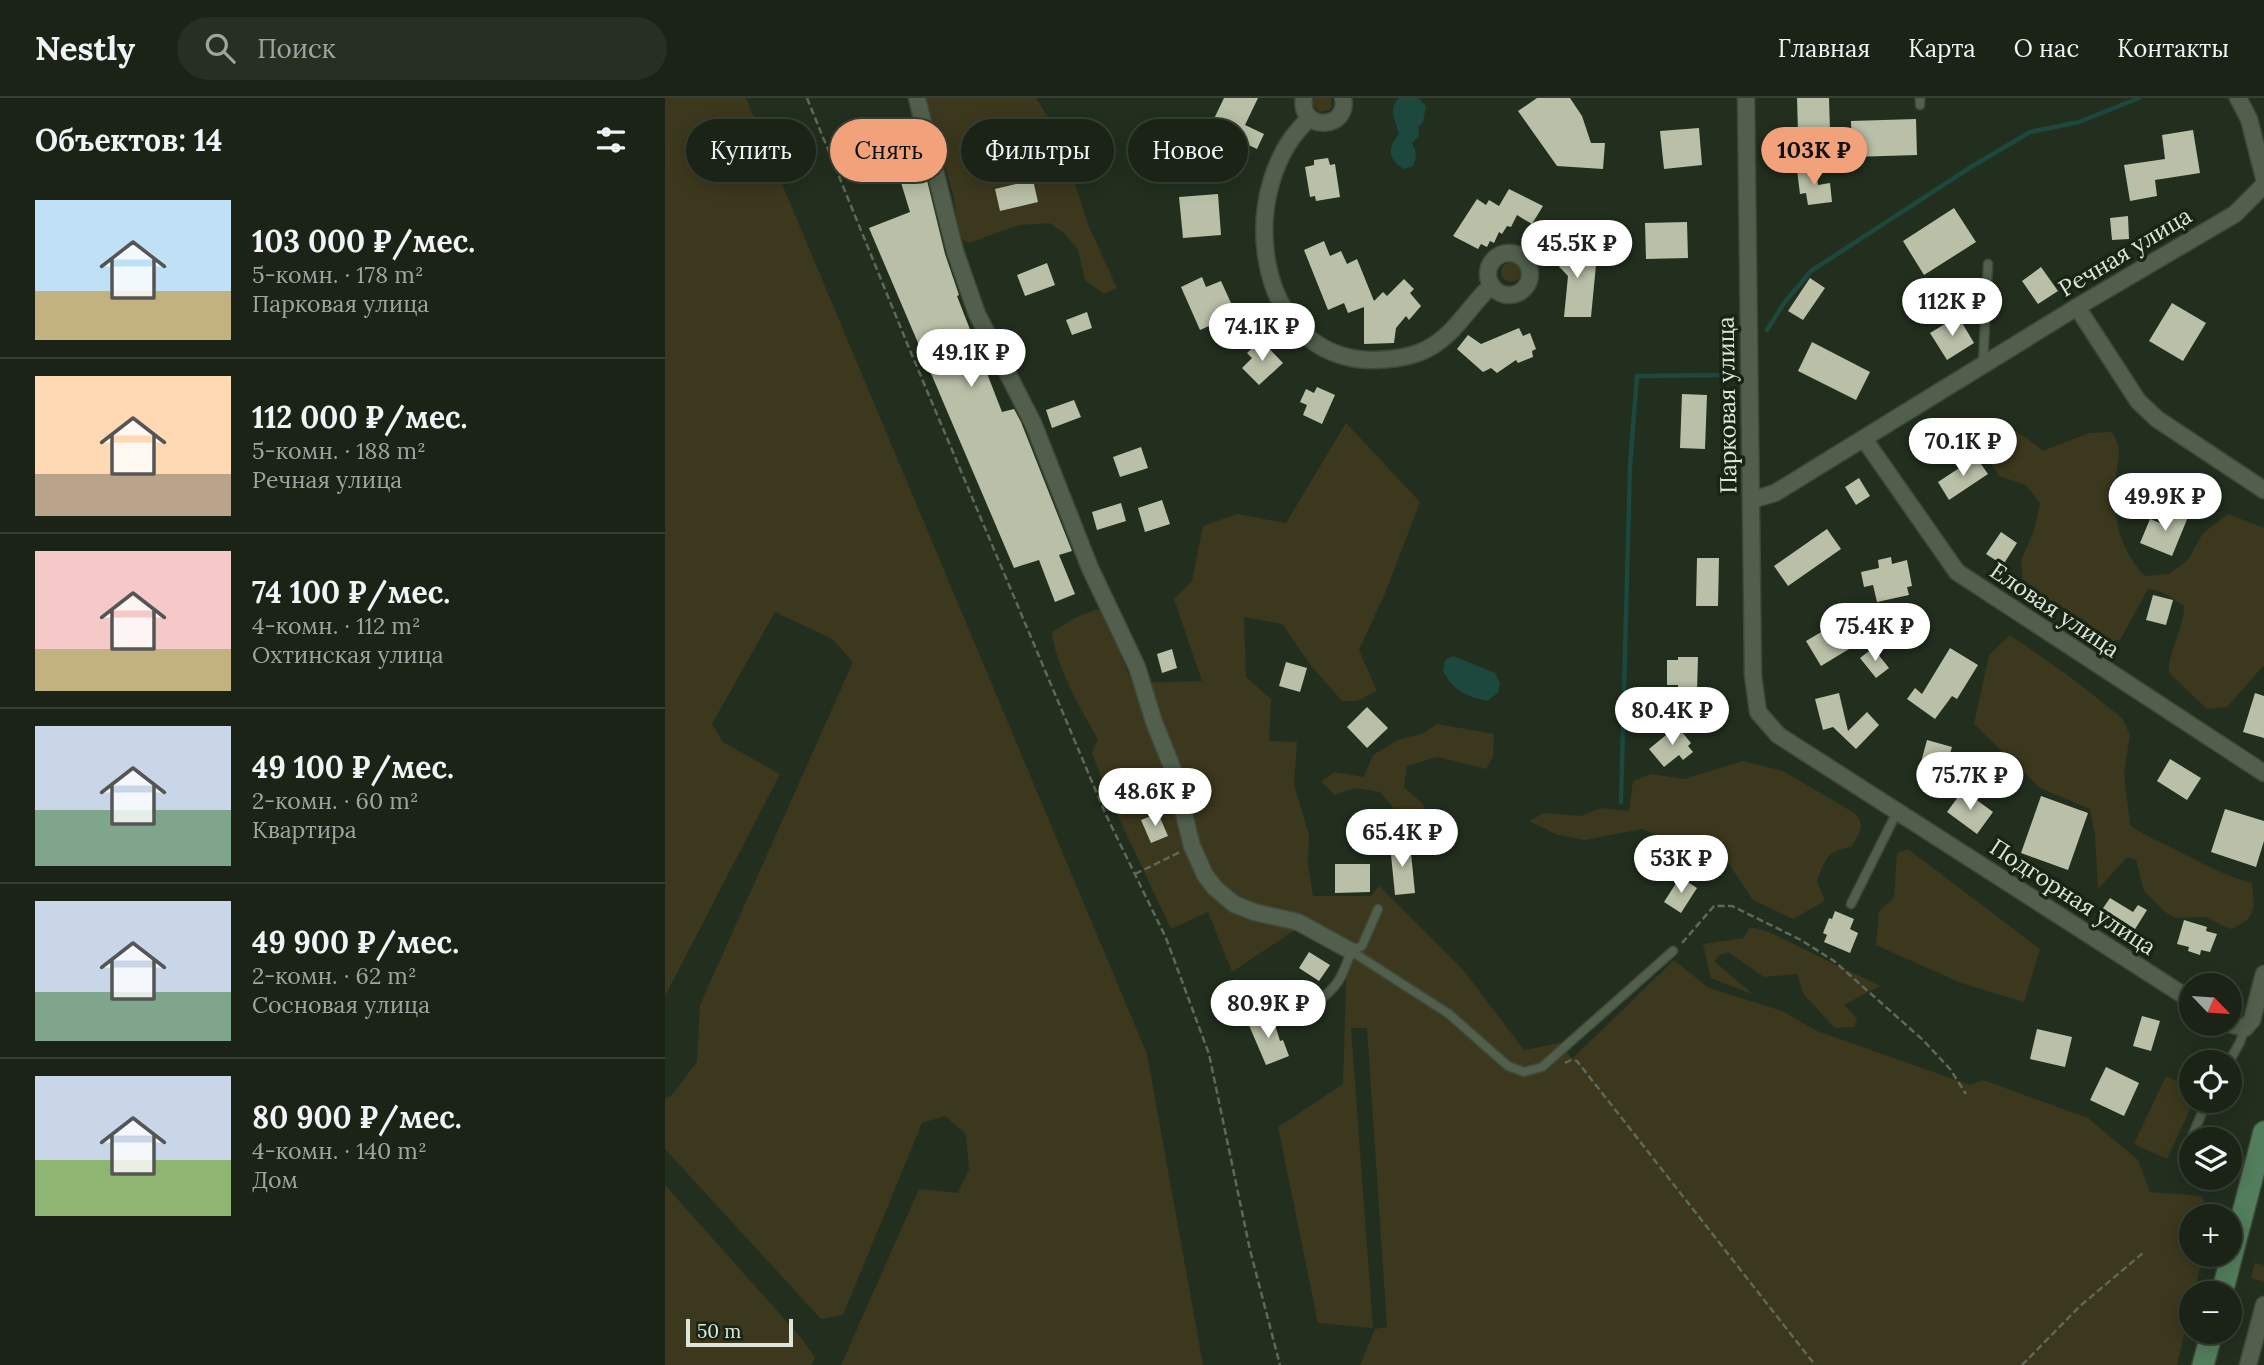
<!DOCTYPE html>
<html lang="ru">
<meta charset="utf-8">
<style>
:root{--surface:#1a2316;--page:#272f23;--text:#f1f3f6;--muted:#9fa4a1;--line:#384035;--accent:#f1a27b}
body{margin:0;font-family:Lora,serif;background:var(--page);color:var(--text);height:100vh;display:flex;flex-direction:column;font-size:26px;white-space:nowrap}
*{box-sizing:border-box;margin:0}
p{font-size:23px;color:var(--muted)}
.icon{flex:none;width:38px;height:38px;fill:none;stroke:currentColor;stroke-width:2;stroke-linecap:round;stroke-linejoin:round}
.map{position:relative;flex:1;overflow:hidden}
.drawer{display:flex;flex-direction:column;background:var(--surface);width:665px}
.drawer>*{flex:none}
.top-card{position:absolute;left:21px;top:21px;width:665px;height:63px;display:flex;gap:14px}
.needle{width:46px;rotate:115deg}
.fabs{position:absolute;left:1514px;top:875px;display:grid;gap:14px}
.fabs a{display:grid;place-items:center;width:63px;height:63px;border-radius:50%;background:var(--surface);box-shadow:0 4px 18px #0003,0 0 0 2px var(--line);font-size:35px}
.scale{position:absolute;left:21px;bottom:18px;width:107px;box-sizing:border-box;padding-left:7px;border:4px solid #dee6db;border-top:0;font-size:19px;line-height:24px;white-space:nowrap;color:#dee6db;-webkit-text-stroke:5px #192514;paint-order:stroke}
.price{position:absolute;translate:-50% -60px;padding:0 16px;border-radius:24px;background:#fff;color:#222;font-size:23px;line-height:46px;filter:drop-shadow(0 2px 4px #0008)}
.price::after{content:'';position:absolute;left:50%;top:42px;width:21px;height:16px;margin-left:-10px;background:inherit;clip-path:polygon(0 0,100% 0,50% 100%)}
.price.selected{background:var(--accent);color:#111}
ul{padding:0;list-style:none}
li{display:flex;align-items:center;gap:21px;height:175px;padding:0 35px}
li+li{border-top:2px solid var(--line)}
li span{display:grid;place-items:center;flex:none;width:196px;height:140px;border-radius:0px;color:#555}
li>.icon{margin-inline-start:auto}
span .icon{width:84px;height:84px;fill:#fffc;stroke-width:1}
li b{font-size:30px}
h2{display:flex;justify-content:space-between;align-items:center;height:84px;padding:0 35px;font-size:30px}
.pill{padding:0 24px;border-radius:32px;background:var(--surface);box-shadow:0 4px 18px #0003,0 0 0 2px var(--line);font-size:24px;line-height:63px}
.pill.selected{background:var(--accent);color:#111}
header{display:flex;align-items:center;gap:42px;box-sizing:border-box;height:98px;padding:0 35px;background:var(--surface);border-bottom:2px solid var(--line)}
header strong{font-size:33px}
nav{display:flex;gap:38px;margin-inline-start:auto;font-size:24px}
.search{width:490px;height:63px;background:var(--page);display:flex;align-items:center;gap:18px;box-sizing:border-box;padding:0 24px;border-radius:38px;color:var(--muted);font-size:26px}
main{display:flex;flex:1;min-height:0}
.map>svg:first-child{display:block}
.green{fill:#3c381d}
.water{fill:#1c483d}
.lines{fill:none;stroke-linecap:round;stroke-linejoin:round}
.stream{stroke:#1c483d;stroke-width:4.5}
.building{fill:#b9c0a7}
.lane-casing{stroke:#3e493a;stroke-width:11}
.street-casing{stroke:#3e493a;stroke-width:19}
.secondary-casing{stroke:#3e493a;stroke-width:24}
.path{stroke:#5d6959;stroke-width:2.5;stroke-dasharray:7 3.5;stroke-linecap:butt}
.lane{stroke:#515f4c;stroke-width:8}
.street{stroke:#515f4c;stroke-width:16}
.secondary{stroke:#527e5d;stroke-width:21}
.labels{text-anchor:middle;stroke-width:7;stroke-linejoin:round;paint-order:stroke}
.street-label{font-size:23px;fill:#dee6db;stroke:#192514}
</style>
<header>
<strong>Nestly</strong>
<div class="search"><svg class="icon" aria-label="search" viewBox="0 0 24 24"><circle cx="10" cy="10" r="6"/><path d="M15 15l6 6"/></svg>Поиск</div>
<nav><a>Главная</a><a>Карта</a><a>О нас</a><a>Контакты</a></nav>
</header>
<main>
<section class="drawer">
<h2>Объектов: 14<svg class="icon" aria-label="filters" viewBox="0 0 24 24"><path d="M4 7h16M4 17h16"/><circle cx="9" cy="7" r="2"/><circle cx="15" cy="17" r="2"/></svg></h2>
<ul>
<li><span style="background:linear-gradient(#bfe0f5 65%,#c2b280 0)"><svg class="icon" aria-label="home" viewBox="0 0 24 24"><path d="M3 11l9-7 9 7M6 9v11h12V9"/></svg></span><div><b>103 000 ₽/мес.</b><p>5-комн. · 178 m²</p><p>Парковая улица</p></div></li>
<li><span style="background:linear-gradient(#ffd9b3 70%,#b9a48a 0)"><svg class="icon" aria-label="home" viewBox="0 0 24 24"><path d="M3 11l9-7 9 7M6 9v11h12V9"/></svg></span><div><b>112 000 ₽/мес.</b><p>5-комн. · 188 m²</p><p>Речная улица</p></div></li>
<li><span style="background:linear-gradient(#f6c9c9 70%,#c2b280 0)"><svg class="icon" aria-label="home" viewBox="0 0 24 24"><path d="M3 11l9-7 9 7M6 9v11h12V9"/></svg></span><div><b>74 100 ₽/мес.</b><p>4-комн. · 112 m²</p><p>Охтинская улица</p></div></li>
<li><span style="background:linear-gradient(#c9d6e8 60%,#7fa58c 0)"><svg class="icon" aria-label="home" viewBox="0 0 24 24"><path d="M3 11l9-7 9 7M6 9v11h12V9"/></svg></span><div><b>49 100 ₽/мес.</b><p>2-комн. · 60 m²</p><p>Квартира</p></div></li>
<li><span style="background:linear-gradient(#c9d6e8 65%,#7fa58c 0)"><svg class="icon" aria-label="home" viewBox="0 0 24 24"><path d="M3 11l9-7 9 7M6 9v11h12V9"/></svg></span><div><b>49 900 ₽/мес.</b><p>2-комн. · 62 m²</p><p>Сосновая улица</p></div></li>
<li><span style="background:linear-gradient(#c9d6e8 60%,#8fb573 0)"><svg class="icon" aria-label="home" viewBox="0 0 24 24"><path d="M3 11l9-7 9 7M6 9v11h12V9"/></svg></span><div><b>80 900 ₽/мес.</b><p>4-комн. · 140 m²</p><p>Дом</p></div></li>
</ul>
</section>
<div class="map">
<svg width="1599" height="1267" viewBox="0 0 1599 1267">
<rect width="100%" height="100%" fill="#222f1e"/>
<!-- green -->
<g class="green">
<polygon points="0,0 81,0 482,956 538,1267 176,1267 254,1091 293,1095 304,1071 301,1036 280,1018 257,1025 178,1217 156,1221 0,1051 0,1000 6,998 32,964 35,907 188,564 167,541 110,514 47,626 58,644 115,676 0,898"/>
<polygon points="259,0 371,0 394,37 424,129 452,190 439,196 420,182 413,152 398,134 384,125 354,127 304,145 298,142 293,129 288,96"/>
<polygon points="649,0 666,0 667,8 664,12 654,14 648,6"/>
<circle cx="846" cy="174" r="10"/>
<path d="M1296,320C1336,323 1347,328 1378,353L1424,335L1447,334C1459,357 1452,358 1451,381C1448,422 1453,446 1479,478L1504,476L1523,462L1538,435L1563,416L1599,430V567L1562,609L1542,611L1504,575C1503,552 1519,532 1519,508L1497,494L1483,491L1455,542L1445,543L1358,483L1356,462L1369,433L1375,405L1361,387L1334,378L1320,358L1300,349L1277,351L1275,336Z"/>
<path d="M681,325L755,404L721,493L694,552L712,593L692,603H677L647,569L617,526L579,519L581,579L606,601L604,643L632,644L629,687L644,737L643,766L648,798H706L714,788L799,873L859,952L895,945L907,961L1009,862L1044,890L1117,913L1152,933L1305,987L1318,982L1423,1020L1473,1062L1485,1094L1537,1098L1543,1118H1526V1157H1538L1529,1195H1526V1207L1512,1267H695L710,1231L722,1229L702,930H686L708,1230L653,1225L613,1029L678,986L682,856L630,832L567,874L543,814L506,831L444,699L427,655L433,641C418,617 388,561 387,534L410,520L432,511L441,518L467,585L537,583L509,501L527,483L538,428L572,416L621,425Z"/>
<path d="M1345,537L1404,578L1457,620L1465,637L1459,675L1465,727C1481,739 1498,745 1515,754C1540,767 1558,777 1587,785C1590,810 1592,821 1565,831L1540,819L1510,820L1500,814L1479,793L1471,762L1462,759L1433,791L1430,738L1425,711L1375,690L1309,626L1324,557Z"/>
<polygon points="772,626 829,636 828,659 821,671 772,659 742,668 739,689 759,707 756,719 735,718 715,694 690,690 670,697 656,684 669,674 699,679 708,657 733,642 759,635"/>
<path d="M1078,663L1118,673L1191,716C1201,728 1193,737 1186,749C1161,753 1161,761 1152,783L1160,803L1128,821L1088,802L1062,763L977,731L920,742L893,737L864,723L879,715L916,718L936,710L964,713L968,683L987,676L1019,681Z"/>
<polygon points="1243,751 1375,851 1359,904 1296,885 1211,847 1214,813 1229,800 1232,755"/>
<polygon points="1085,829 1104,834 1215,888 1179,907 1192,920 1189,929 1170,930 1139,897 1132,876 1099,879 1063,854 1053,858 1050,864 1089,897 1046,880 1038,846 1079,840"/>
<polygon points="1501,978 1526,989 1526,1003 1529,1003 1502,1061 1469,1046"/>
<polygon points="0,1087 137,1241 150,1259 147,1267 0,1267"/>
<polygon points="1590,1165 1599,1167 1599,1184 1586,1180"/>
</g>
<!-- water -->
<g class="water">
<path d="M734,0H753L761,8L758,24L753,29L754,38L747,45C752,54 752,58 748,68L739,71C723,62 722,50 734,36C731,23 722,12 734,0Z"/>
<path d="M788,558L830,575L835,585L833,595L822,603C800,598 789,593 778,573L780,562Z"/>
</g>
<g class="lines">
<!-- stream -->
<g class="stream">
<polyline points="1102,232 1119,205 1146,173 1306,69 1365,34 1414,24 1474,0"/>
<polyline points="956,704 965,368 972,278 1062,277 1071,270"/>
</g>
</g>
<!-- building -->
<g class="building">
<polygon points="559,0 593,0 580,27 599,36 592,51 545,29"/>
<polygon points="872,0 905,0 917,18 926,45 940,45 938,71 892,68 853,13"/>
<polygon points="1132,0 1164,0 1165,33 1133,35"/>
<polygon points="1251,21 1252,57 1187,59 1186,23"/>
<polygon points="1034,30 1037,67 999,71 995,33"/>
<polygon points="1528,32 1535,75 1490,82 1492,98 1465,103 1459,67 1500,61 1497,37"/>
<polygon points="1131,51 1131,68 1110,69 1110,52"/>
<polygon points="663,60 665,67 670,66 675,99 651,103 650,98 645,99 640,69 649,67 649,62"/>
<polygon points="259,70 280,156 294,197 292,198 337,314 349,311 356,324 407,453 394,457 410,496 390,504 374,462 349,470 204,130 245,114 234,78"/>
<polygon points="1151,70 1153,87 1165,85 1167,104 1143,107 1141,95 1135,96 1132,72"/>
<polygon points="368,82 373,104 335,113 330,91"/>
<polygon points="844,91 878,108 867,126 852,117 846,129 842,128 837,136 834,134 829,145 825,143 822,149 816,146 813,151 788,138 812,101 821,107 824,102 834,108"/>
<polygon points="553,96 556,137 518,140 514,99"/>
<polygon points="1289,110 1311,144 1259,177 1238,143"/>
<polygon points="1463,118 1464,141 1447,142 1445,120"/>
<polygon points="1022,124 1023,160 981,161 980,125"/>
<polygon points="659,143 665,158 676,153 682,166 692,161 709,203 718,194 722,198 739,181 749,191 745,195 756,208 744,222 741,218 731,230 729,245 699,246 699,209 683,215 679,205 663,212 639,152"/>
<polygon points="913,145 922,153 919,157 931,167 926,219 899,219 903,178 883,157 893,146 902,153"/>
<polygon points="382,165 390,187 360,198 352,177"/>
<polygon points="1376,169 1393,193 1373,206 1357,183"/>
<polygon points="537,179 541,189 556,183 571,216 535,232 516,189"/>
<polygon points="1145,180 1160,190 1138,222 1123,213"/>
<polygon points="1507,205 1541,225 1518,263 1484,243"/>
<polygon points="422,214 427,230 407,237 401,222"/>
<polygon points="1293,218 1309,245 1282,262 1265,235"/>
<polygon points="854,230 858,238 865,235 871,251 867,253 868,259 853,265 851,262 832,275 826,270 818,274 792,251 803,237 816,246"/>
<polygon points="596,242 618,265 594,287 577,270 587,260 582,255"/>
<polygon points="1147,244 1205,274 1191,302 1133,273"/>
<polygon points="652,289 670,297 657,326 638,317 642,307 635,304 641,291 649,295"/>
<polygon points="1017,296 1042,297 1040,351 1015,350"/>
<polygon points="409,302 416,319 387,330 381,312"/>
<polygon points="476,349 483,370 455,379 448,359"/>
<polygon points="1311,359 1323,376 1284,402 1273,384"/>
<polygon points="1194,380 1205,398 1191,407 1180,389"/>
<polygon points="497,402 505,426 480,434 473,410"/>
<polygon points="456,405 461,423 432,432 427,414"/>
<polygon points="1504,411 1523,419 1507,458 1475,445 1485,421 1498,426"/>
<polygon points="1162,431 1176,451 1123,488 1109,468"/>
<polygon points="1336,434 1352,445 1338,467 1321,456"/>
<polygon points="1226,459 1227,466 1242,462 1247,488 1242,489 1244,497 1212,504 1208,487 1199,489 1196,474 1214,470 1213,462"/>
<polygon points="1032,460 1054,460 1053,508 1031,508"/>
<polygon points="1488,497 1508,502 1501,527 1481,522"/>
<polygon points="1180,520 1194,545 1156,568 1141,543"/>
<polygon points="1208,550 1224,570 1211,580 1195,560"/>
<polygon points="1285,550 1313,567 1292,601 1287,598 1270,621 1242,601 1250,590 1257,596"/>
<polygon points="507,551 512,570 497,575 492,556"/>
<polygon points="1013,559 1033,559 1032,594 1013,594 1013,587 1002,587 1002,562 1013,562"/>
<polygon points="621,564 642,570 635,594 614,588"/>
<polygon points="1174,595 1183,633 1202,614 1214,627 1191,651 1168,629 1158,632 1150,601"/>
<polygon points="1590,595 1599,598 1599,640 1578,634"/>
<polygon points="702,609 723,630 702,650 682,629"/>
<rect x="1028" y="611" width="21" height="18"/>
<polygon points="1012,628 1026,645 1023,648 1028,654 1018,662 1014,657 999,669 984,651"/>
<polygon points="1262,642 1287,649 1277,682 1253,675"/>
<polygon points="1505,661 1536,680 1522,702 1492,683"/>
<polygon points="1298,692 1328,714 1312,736 1282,714"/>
<polygon points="1376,698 1423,715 1403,772 1356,755"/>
<polygon points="1560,711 1599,723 1599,743 1591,769 1546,754"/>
<polygon points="493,715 503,738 486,745 476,722"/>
<polygon points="745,745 750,795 730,797 725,747"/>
<polygon points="670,766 705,766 705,794 670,795"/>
<polygon points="1015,779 1032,790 1016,815 999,804"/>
<polygon points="1445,800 1468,814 1473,807 1482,812 1467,836 1434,816"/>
<polygon points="1170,813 1189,821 1185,831 1193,835 1185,855 1159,844 1162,837 1158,835 1164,820 1167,821"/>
<polygon points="1519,822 1542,829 1541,833 1552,836 1545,854 1536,852 1535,857 1523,853 1524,849 1512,846"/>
<polygon points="644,854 665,867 654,883 634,870"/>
<polygon points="607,917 615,943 618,942 624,958 601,967 583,925"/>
<polygon points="1477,918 1495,923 1486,953 1468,948"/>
<polygon points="1372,931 1407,939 1400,969 1365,961"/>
<polygon points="1441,969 1474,985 1459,1018 1425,1002"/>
</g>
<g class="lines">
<defs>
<g id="lane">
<polyline points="1255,7 1255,0"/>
<polyline points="1318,266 1323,166"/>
<polyline points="1186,806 1233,712"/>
<polyline points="686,853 784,916 843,968 859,974 877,969 1008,853"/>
<path d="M648,907C672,890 677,881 686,853L697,848L713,811"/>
<polyline points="1564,964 1575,944 1580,930"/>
<polyline points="1526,1041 1542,1003"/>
<polyline points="1521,1056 1526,1042"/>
</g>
<g id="street">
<polyline points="252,0 290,153 312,216 368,325 425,470 472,569 489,624 507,669 527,748 540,777 550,790 569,806 589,814 633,824 686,853"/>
<path d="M639,0C633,34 685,32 678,0"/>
<polyline points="1081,0 1088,577 1093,614 1113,637 1526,902"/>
<polyline points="1573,0 1584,21 1599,80"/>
<path d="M645,20C570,86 586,257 704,262C723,262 745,260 762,251C790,237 804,208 826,188"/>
<circle cx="844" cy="176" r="21"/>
<polyline points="1412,209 1473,303 1492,321 1599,392"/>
<polyline points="1199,341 1292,474 1599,675"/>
<polyline points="1086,402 1110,395 1412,209 1570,116 1599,87"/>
<polyline points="1564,926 1580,930 1587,922 1599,876"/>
<polyline points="1583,1267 1599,1207"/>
</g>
<g id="secondary">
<polyline points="1557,1195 1599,1034"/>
<polyline points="1538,1267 1547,1234"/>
</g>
</defs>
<!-- lane casing -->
<use href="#lane" class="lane-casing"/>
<!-- street casing -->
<use href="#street" class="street-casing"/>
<!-- secondary casing -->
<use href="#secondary" class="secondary-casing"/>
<!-- path -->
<g class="path">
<polyline points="142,0 244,250 441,717 501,840 544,956 585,1152 615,1267"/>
<polyline points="470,776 515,754"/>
<polyline points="1017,845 1049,808 1067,808 1136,842 1169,863 1258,942 1285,971 1301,996"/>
<polyline points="900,965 906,962 912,963 1150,1267"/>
<polyline points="1357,1267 1415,1208 1478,1155"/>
</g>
<!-- lane -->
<use href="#lane" class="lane"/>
<!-- street -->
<use href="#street" class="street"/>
<!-- secondary -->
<use href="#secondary" class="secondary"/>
</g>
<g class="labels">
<!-- street labels -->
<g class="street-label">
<text transform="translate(1460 154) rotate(-31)" y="8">Речная улица</text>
<text transform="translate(1062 307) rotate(-91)" y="8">Парковая улица</text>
<text transform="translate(1390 512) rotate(34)" y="8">Еловая улица</text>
<text transform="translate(1408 799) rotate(33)" y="8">Подгорная улица</text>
</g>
</g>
</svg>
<div class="fabs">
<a><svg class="needle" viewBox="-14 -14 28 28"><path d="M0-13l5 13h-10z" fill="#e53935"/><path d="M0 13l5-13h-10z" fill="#9fa4a1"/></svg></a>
<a><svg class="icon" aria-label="locate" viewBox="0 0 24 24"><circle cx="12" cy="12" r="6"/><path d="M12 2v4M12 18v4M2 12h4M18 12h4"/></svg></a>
<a><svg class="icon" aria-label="layers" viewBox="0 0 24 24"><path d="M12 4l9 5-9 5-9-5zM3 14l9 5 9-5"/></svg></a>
<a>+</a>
<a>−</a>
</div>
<div class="scale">50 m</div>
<b class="price selected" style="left:1149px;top:89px">103K ₽</b>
<b class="price" style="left:912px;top:182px">45.5K ₽</b>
<b class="price" style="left:1287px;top:240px">112K ₽</b>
<b class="price" style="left:597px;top:265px">74.1K ₽</b>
<b class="price" style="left:306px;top:291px">49.1K ₽</b>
<b class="price" style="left:1298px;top:380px">70.1K ₽</b>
<b class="price" style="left:1500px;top:435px">49.9K ₽</b>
<b class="price" style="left:1210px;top:565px">75.4K ₽</b>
<b class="price" style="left:1007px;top:649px">80.4K ₽</b>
<b class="price" style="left:1305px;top:714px">75.7K ₽</b>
<b class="price" style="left:490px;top:730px">48.6K ₽</b>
<b class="price" style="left:737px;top:771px">65.4K ₽</b>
<b class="price" style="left:1016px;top:797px">53K ₽</b>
<b class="price" style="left:603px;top:942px">80.9K ₽</b>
<div class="top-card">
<a class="pill">Купить</a>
<a class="pill selected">Снять</a>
<a class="pill">Фильтры</a>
<a class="pill">Новое</a>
</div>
</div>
</main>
